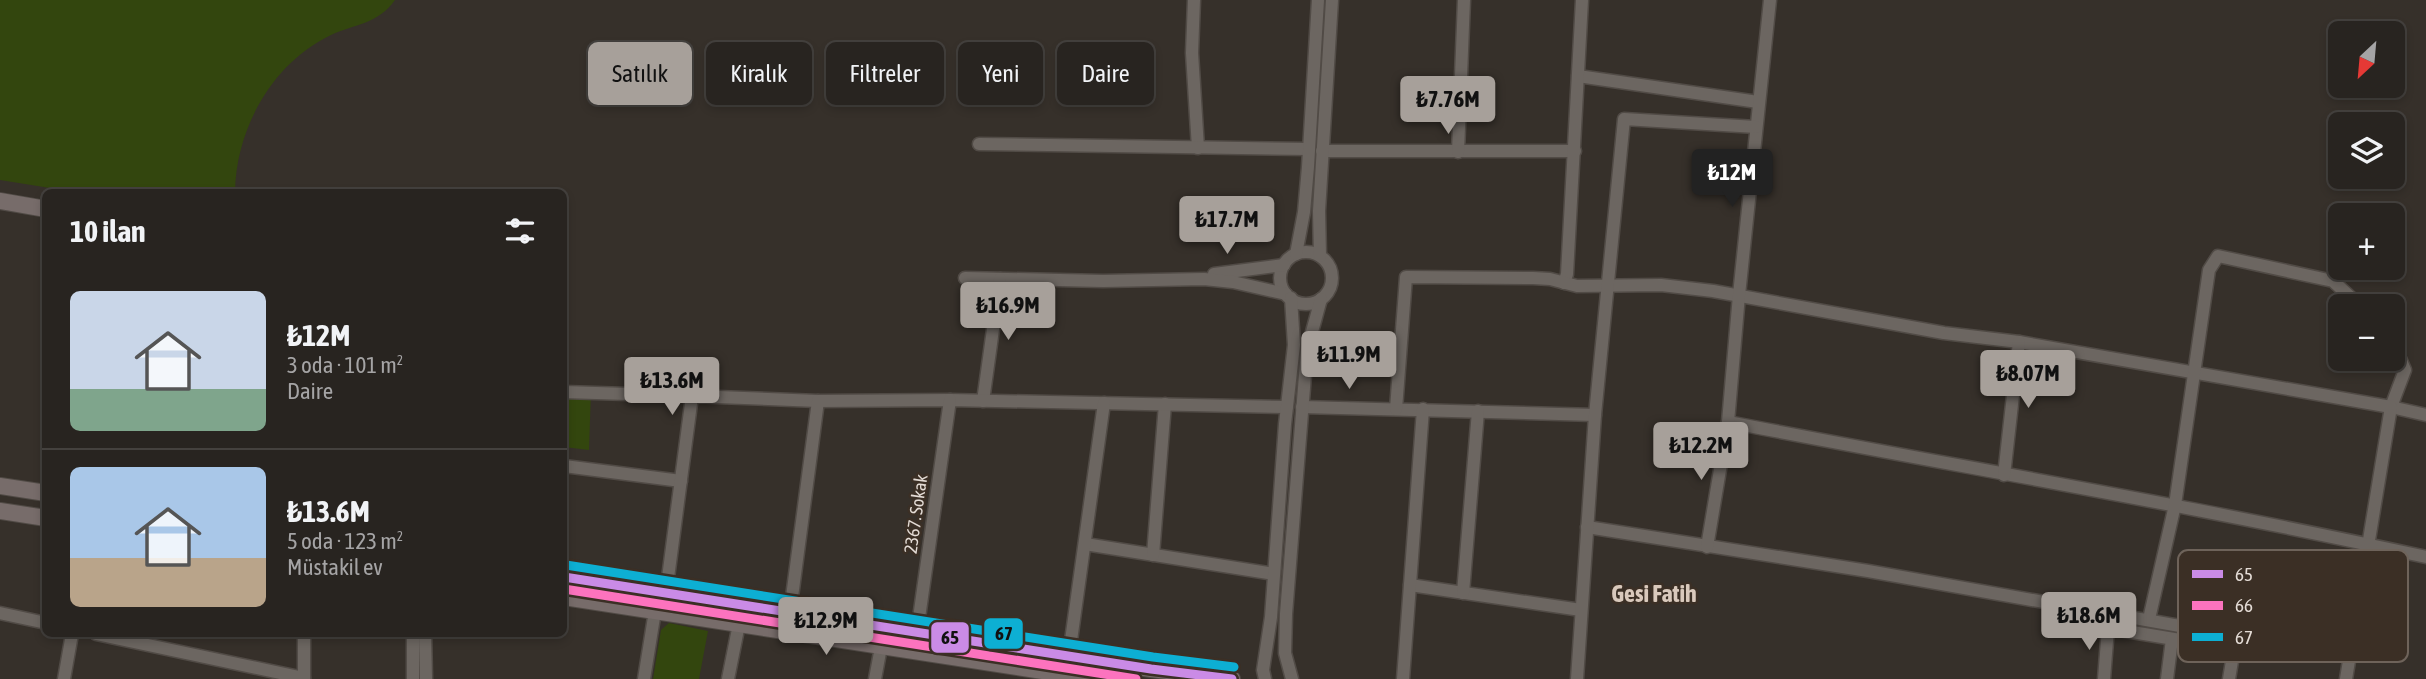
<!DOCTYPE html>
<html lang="tr">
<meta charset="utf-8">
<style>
:root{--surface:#282420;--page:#34302d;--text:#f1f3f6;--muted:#a5a4a5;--line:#44413e;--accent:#a7a09a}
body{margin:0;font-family:"Asap Condensed",sans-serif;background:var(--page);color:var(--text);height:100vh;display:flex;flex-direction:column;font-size:26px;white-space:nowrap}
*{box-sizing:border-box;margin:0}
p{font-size:23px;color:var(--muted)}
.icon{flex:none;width:38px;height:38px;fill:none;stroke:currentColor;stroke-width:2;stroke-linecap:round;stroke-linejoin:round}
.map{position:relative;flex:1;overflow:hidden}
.details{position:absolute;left:42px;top:189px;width:525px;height:448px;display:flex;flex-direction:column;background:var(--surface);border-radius:10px;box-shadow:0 4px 10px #0003,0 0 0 2px var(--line)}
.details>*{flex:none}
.guide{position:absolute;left:588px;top:42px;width:665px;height:63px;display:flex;gap:14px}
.needle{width:46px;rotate:206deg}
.controls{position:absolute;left:2328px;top:21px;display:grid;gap:14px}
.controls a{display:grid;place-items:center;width:77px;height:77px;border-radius:10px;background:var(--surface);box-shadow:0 4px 10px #0003,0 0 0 2px var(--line);font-size:35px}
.price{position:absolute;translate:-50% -60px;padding:0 16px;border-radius:7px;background:var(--accent);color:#111;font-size:23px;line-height:46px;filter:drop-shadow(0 2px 4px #0008)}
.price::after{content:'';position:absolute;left:50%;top:42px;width:21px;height:16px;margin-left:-10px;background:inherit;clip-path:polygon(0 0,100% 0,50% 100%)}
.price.selected{background:#222;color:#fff}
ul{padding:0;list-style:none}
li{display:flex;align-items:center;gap:21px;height:175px;padding:0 28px}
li+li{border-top:2px solid var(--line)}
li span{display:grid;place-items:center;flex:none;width:196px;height:140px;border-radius:10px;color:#555}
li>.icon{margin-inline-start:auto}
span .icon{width:84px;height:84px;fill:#fffc;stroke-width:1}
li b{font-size:30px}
h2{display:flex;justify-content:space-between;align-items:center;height:84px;padding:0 28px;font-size:30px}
.pill{padding:0 24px;border-radius:10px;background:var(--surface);box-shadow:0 4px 10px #0003,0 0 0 2px var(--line);font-size:24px;line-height:63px}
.pill.selected{background:var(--accent);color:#111}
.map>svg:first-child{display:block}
.green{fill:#33460e}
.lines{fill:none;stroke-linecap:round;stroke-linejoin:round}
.minor-casing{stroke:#514b46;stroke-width:15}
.major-casing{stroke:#514b46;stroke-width:18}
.minor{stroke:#6c6661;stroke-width:12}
.major{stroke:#776c6a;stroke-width:16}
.bus-1-casing{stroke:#3b2f25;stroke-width:14}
.bus-2-casing{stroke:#3b2f25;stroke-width:14}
.bus-3-casing{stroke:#3b2f25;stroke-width:14}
.bus-1{stroke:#ca8be6;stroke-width:9}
.bus-2{stroke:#fc73be;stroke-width:9}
.bus-3{stroke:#0dafd3;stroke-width:9}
.labels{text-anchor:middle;stroke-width:5;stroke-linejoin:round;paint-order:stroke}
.street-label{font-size:18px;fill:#e4dcd6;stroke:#3b2f25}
.district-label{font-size:24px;font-weight:bold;fill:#d9c9bc;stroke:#3b2f25}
.key{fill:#3b2f25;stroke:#6e635a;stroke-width:2}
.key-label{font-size:19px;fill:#e4dcd6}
.line-badge{stroke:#3b2f25;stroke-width:2.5}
.pale-badge-label{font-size:19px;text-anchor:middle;font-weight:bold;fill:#111}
</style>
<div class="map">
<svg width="2426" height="679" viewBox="0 0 2426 679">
<rect width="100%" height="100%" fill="#36302a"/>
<!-- green -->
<g class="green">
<path d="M0,0H395C378,24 355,24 331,35C272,63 236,129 235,192H75L0,180Z"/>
<polygon points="564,389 591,390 589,450 564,447"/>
<polygon points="669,623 708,631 699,679 653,679 661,630"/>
</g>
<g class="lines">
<defs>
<g id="minor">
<polyline points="1194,0 1192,53 1198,148"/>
<polyline points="1578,76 1758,102"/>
<polyline points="979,144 1309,149"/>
<polyline points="1322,151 1575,151"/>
<polyline points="1458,152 1464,0"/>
<circle cx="1306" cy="278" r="26"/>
<polyline points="1296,254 1304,212 1308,167 1318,0"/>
<polyline points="1320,256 1319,211 1332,0"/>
<polyline points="1214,274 1284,265"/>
<polyline points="965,278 1103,281 1204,279 1233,282 1286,294"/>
<polyline points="1564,283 1567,274 1582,0"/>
<polyline points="2392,340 2405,370 2391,407 2426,415"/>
<polyline points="564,392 692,396"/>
<polyline points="983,401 1000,279"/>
<polyline points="1302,407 1595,415"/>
<polyline points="1396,409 1406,277 1533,278 1550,279 1577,286 1661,285 1713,291 1944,333 2019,342 2391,407 2346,679"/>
<path d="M1728,422C1960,467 2195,506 2426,557"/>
<polyline points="564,466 681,481"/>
<polyline points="2004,475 2019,342"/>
<polyline points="1587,527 1868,571 2276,643 2350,648"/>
<polyline points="1085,544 1274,574"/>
<polyline points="1707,547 1728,422 1739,295 1770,0"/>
<polyline points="1153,555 1165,404"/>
<polyline points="1410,585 1581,610"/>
<polyline points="666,593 692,396 818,401"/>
<polyline points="1463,593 1478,411"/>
<polyline points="790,612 818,401 950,400 1287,407"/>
<polyline points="0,613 46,623"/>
<polyline points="2149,619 2175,505 2209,270 2218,256 2333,281 2360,306"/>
<polyline points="917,632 950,400"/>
<polyline points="96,634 304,678"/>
<polyline points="413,634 413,679"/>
<polyline points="425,634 426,679"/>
<polyline points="1069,655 1104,403"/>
<polyline points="64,679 72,634"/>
<polyline points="304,679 304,634"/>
<polyline points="644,679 655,611"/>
<polyline points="728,679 739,624"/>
<polyline points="875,679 881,647"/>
<polyline points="1265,679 1263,670 1271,617 1285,424 1294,345 1291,298"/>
<polyline points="1292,679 1285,653 1286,614 1307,350 1321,299"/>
<polyline points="1403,679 1423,409"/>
<polyline points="1577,679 1595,415 1624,119 1756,127"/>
<polyline points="2104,679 2108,628 2234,649 2229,679"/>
<polyline points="2167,679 2172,639"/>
</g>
<g id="major">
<polyline points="0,201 46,209"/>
<polyline points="0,486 46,493"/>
<polyline points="0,511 46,518"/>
<polyline points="564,577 1151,669 1232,679"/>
<polyline points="564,597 1094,679"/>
</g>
</defs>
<!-- minor casing -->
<use href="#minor" class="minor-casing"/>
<!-- major casing -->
<use href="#major" class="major-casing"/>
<!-- minor -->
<use href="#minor" class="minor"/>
<!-- major -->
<use href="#major" class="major"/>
<defs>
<polyline id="bus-1" points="564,577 1151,669 1232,679"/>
<polyline id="bus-2" points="564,589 1136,679"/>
<polyline id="bus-3" points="566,565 1153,657 1234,667"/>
</defs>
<!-- bus-1 casing -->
<use href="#bus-1" class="bus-1-casing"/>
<!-- bus-2 casing -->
<use href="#bus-2" class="bus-2-casing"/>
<!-- bus-3 casing -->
<use href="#bus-3" class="bus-3-casing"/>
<!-- bus-1 -->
<use href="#bus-1" class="bus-1"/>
<!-- bus-2 -->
<use href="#bus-2" class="bus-2"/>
<!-- bus-3 -->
<use href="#bus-3" class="bus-3"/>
</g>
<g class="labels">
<!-- street labels -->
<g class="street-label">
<text transform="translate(916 514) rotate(-82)" y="6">2367. Sokak</text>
</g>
<!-- district labels -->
<g class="district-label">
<text x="1654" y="602">Gesi Fatih</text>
</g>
</g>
<!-- legend -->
<rect x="2178" y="550" width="230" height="112" rx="10" class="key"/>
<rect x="2192" y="570" width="31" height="8" fill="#ca8be6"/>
<rect x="2192" y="601" width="31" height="9" fill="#fc73be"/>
<rect x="2192" y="633" width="31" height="8" fill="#0dafd3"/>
<g class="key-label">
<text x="2235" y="581">65</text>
<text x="2235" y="612">66</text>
<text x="2235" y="644">67</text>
</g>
<g class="line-badge">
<rect x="983" y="617" width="41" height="33" rx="7" fill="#0dafd3"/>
<rect x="930" y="621" width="40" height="33" rx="7" fill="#ca8be6"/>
</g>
<g class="pale-badge-label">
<text x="1004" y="640">67</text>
<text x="950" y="644">65</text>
</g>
</svg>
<div class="controls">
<a><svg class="needle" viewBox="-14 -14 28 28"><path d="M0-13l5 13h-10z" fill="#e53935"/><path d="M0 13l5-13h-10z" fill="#a5a4a5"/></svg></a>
<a><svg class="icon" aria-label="layers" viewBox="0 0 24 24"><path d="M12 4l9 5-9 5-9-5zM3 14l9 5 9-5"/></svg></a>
<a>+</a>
<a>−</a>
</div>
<b class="price" style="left:1448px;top:136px">₺7.76M</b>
<b class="price selected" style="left:1732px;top:209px">₺12M</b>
<b class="price" style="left:1227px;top:256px">₺17.7M</b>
<b class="price" style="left:1008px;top:342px">₺16.9M</b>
<b class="price" style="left:1349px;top:391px">₺11.9M</b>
<b class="price" style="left:2028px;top:410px">₺8.07M</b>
<b class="price" style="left:672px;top:417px">₺13.6M</b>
<b class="price" style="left:1701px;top:482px">₺12.2M</b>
<b class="price" style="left:2089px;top:652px">₺18.6M</b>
<b class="price" style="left:826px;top:657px">₺12.9M</b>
<div class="guide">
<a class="pill selected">Satılık</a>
<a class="pill">Kiralık</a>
<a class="pill">Filtreler</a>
<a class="pill">Yeni</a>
<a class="pill">Daire</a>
</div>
<section class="details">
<h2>10 ilan<svg class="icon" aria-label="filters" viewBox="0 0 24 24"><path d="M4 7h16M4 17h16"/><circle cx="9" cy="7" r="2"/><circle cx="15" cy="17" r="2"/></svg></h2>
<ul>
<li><span style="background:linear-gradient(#c9d6e8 70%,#7fa58c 0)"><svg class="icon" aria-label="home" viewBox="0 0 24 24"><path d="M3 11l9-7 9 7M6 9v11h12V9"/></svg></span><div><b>₺12M</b><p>3 oda · 101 m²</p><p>Daire</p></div></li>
<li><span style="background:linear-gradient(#a9c7e8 65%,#b9a48a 0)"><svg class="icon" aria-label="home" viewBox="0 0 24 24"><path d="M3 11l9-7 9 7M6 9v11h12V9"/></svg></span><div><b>₺13.6M</b><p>5 oda · 123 m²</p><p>Müstakil ev</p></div></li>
</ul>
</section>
</div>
